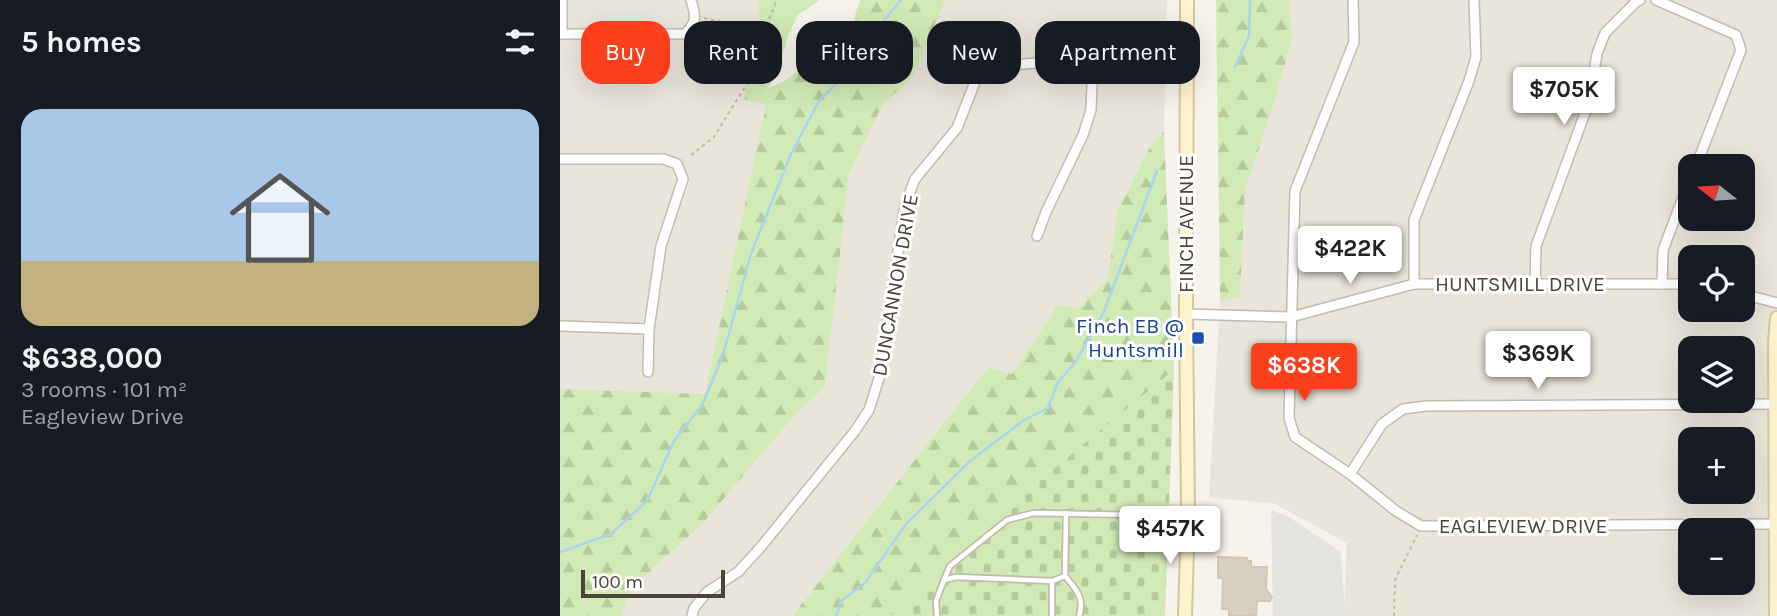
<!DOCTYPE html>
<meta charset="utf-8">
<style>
:root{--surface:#171b24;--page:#20242c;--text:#f1f3f6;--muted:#9ea1a6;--accent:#fc3f1d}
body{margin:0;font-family:Karla,sans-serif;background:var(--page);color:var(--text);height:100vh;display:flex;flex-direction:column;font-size:26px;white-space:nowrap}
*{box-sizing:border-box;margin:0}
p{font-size:23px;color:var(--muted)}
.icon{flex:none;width:38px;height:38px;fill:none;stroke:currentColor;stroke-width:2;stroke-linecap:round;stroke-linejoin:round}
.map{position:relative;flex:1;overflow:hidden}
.drawer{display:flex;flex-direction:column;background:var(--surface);width:560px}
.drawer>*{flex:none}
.hud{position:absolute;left:21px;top:21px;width:665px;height:63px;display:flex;gap:14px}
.needle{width:46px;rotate:287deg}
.buttons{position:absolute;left:1118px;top:154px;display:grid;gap:14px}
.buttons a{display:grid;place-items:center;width:77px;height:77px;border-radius:14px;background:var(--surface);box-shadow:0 7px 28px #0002;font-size:35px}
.scale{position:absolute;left:21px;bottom:18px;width:144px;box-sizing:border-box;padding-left:7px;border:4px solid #4b4439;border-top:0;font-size:19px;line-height:24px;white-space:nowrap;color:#4b4439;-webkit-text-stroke:5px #fff;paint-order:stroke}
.price{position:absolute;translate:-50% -60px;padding:0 16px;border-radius:7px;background:#fff;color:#222;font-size:23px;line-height:46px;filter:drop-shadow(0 2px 4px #0008)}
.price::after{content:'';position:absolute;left:50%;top:42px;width:21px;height:16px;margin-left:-10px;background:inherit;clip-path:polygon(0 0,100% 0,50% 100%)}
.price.on{background:var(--accent);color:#fff}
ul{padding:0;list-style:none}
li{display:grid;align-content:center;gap:14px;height:371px;padding:0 21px}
li span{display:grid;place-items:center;height:217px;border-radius:21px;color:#555}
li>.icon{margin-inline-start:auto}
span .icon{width:126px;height:126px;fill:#fffc;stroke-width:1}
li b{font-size:30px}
h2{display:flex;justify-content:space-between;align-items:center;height:84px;padding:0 21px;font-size:30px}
.pill{padding:0 24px;border-radius:21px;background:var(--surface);box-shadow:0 7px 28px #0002;font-size:24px;line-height:63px}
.pill.on{background:var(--accent);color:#fff}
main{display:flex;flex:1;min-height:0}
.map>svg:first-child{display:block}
.residential{fill:#eae5da;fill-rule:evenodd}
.green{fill:#d2eab5}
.forest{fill:url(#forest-firs)}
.cemetery{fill:url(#cemetery-stones)}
.parking{fill:#e5e3e0}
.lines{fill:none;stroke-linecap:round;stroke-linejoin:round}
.stream{stroke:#a9d4f2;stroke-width:2.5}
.building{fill:#d8cfc1;stroke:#d3c7b4;stroke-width:2}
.lane-casing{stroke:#c2bbae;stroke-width:8}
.street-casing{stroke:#c2bbae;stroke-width:12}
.secondary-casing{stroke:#d6c79b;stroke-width:16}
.path{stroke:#c4b79f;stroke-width:2;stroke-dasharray:3.5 3.5;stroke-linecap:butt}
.lane{stroke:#fff;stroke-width:4.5}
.street{stroke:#fff;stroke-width:9}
.secondary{stroke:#fff3cd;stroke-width:12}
.transit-dot{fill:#1a4fb4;stroke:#fff;stroke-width:2.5}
.labels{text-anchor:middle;stroke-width:6;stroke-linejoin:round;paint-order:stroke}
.street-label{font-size:21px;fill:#4b4439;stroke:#fff}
.transit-label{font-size:21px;fill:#164399;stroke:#fff;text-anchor:end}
</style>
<main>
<section class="drawer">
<h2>5 homes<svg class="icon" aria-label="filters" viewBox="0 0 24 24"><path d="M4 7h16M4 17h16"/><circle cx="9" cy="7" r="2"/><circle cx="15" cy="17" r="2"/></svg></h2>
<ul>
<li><span style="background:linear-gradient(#a9c7e8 70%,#c2b280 0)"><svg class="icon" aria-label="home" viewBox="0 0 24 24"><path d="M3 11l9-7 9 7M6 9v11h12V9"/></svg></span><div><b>$638,000</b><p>3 rooms · 101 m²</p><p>Eagleview Drive</p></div></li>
</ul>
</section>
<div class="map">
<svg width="1217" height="616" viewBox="0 0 1217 616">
<defs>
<pattern id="forest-firs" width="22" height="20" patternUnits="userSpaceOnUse" patternTransform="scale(1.75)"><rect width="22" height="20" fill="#d2eab5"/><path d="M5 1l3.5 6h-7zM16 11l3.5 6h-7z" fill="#b6ca9c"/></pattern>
<pattern id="cemetery-stones" width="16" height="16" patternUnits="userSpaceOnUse" patternTransform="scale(1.75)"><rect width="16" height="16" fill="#d2eab5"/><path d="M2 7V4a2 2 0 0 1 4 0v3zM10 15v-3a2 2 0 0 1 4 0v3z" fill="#b6ca9c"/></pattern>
</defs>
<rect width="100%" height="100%" fill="#f6f3ec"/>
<!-- residential -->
<g class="residential">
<polygon points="0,0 198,0 200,27 183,99 207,104 145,395 0,389"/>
<polygon points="400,0 607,0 604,132 590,147 558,209 547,280 518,308 498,305 452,374 428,367 232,616 61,616 67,598 77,583 143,523 234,416 265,387 289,174 323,104 352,78 385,1"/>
<path d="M729,0H1217V616H784L787,543L713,503L649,498L660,301L680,297L685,190L716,97L732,39ZM1130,166H1183V219H1130ZM1130,257H1183V310H1130ZM1130,348H1183V401H1130ZM1130,439H1183V492H1130ZM1130,530H1183V583H1130Z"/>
</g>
<!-- green -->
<polygon class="green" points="198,0 260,0 238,15 228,36 217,75 205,91 183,99 200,27"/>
<!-- forest -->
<g class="forest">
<polygon points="300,0 400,0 385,1 352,78 323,104 289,174 265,387 234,416 143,523 77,583 67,598 61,616 0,616 0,389 145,394 206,105 183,99 223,82 274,44 291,28"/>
<polygon points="656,0 729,0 732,39 716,97 685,190 680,297 660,301"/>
<polygon points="604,132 614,370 441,512 328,616 232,616 428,367 452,374 498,305 518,308 547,280 558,209 590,147"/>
</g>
<!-- cemetery -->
<polygon class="cemetery" points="614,370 605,616 328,616 441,512"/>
<!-- parking -->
<polygon class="parking" points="711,510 729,517 781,552 785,616 713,616"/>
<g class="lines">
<!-- stream -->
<g class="stream">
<polyline points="675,67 689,36 690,0"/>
<polyline points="0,552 51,534 87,501 114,441 142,405 163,355 191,254 231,154 259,101 299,61 308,40 341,0"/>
<polyline points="276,616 282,600 305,583 346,524 410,461 464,420 488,408 497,384 516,361 543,314 597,171"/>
</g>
</g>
<!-- building -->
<polygon class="building" points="658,557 687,558 687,561 691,561 691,567 707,567 706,589 712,597 710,601 697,601 696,616 669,616 669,609 662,609 663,578 658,578"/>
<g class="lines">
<defs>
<g id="lane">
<path d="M506,513L505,576C516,589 525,598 519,616"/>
<polyline points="384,580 390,566 447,520 474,513 627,516"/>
<polyline points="492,581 505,576"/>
<polyline points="377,616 376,601 384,580 396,577 492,581 492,616"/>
</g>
<g id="street">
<polyline points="2,0 2,34"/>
<polyline points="793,0 794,42 735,191 729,418 735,437 790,474 836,511 861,526 1216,524"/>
<polyline points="1096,0 1176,35 1181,50 1136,166"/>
<path d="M0,34H125C137,22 136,16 131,0"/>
<polyline points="0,159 103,159 117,164 123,179 101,246 89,329 88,372"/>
<polyline points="477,236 486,212 523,135 531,110 533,60"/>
<polyline points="854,284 854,220 909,81 916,57 914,0"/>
<polyline points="1102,284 1103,250 1130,179"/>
<polyline points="975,285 976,246 1028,105 1037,54 1045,33 1076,2 1080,0"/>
<polyline points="1183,294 1217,303"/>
<polyline points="626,314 731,317 854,284 1130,284"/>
<polyline points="0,326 89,329"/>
<polyline points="790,474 822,424 843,409 866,406 1215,404"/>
<polyline points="132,616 134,608 147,592 178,572 200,548 295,431 309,410 319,378 345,205 355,179 397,128 415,82 423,69 435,66 627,53"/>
</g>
<g id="secondary">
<polyline points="625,616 628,516 626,314 627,0"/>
<polyline points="1216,616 1215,342 1217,318"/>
</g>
</defs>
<!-- lane casing -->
<use href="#lane" class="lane-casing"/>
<!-- street casing -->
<use href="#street" class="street-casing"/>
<!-- secondary casing -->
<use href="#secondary" class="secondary-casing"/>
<!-- path -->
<g class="path">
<polyline points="144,18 203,31"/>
<polyline points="131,155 154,137 193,74 204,31 217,0"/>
<polyline points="834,616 835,580 857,535"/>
</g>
<!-- lane -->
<use href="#lane" class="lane"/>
<!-- street -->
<use href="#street" class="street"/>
<!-- secondary -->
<use href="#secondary" class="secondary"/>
</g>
<!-- markers -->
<rect class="transit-dot" x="631" y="331" width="14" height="14" rx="3.5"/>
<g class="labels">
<!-- street labels -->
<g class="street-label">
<text transform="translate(626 224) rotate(-90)" y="7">FINCH AVENUE</text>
<text x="960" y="291">HUNTSMILL DRIVE</text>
<text transform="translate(335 285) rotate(-80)" y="7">DUNCANNON DRIVE</text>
<text x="963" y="533">EAGLEVIEW DRIVE</text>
</g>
<!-- transit labels -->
<g class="transit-label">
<text x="624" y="333">Finch EB @<tspan x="624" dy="24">Huntsmill</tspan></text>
</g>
</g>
</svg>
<div class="buttons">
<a><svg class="needle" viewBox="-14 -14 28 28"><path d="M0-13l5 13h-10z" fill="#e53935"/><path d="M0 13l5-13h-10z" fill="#9ea1a6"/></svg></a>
<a><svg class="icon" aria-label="locate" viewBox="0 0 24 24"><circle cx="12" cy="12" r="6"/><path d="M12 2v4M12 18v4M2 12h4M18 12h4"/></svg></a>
<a><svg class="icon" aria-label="layers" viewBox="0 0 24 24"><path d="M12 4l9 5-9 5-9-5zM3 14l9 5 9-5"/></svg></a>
<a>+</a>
<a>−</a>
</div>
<div class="scale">100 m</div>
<b class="price" style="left:1004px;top:127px">$705K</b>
<b class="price" style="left:790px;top:286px">$422K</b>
<b class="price" style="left:978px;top:391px">$369K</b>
<b class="price on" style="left:744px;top:403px">$638K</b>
<b class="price" style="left:610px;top:566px">$457K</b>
<div class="hud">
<a class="pill on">Buy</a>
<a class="pill">Rent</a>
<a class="pill">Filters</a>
<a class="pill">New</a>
<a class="pill">Apartment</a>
</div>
</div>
</main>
